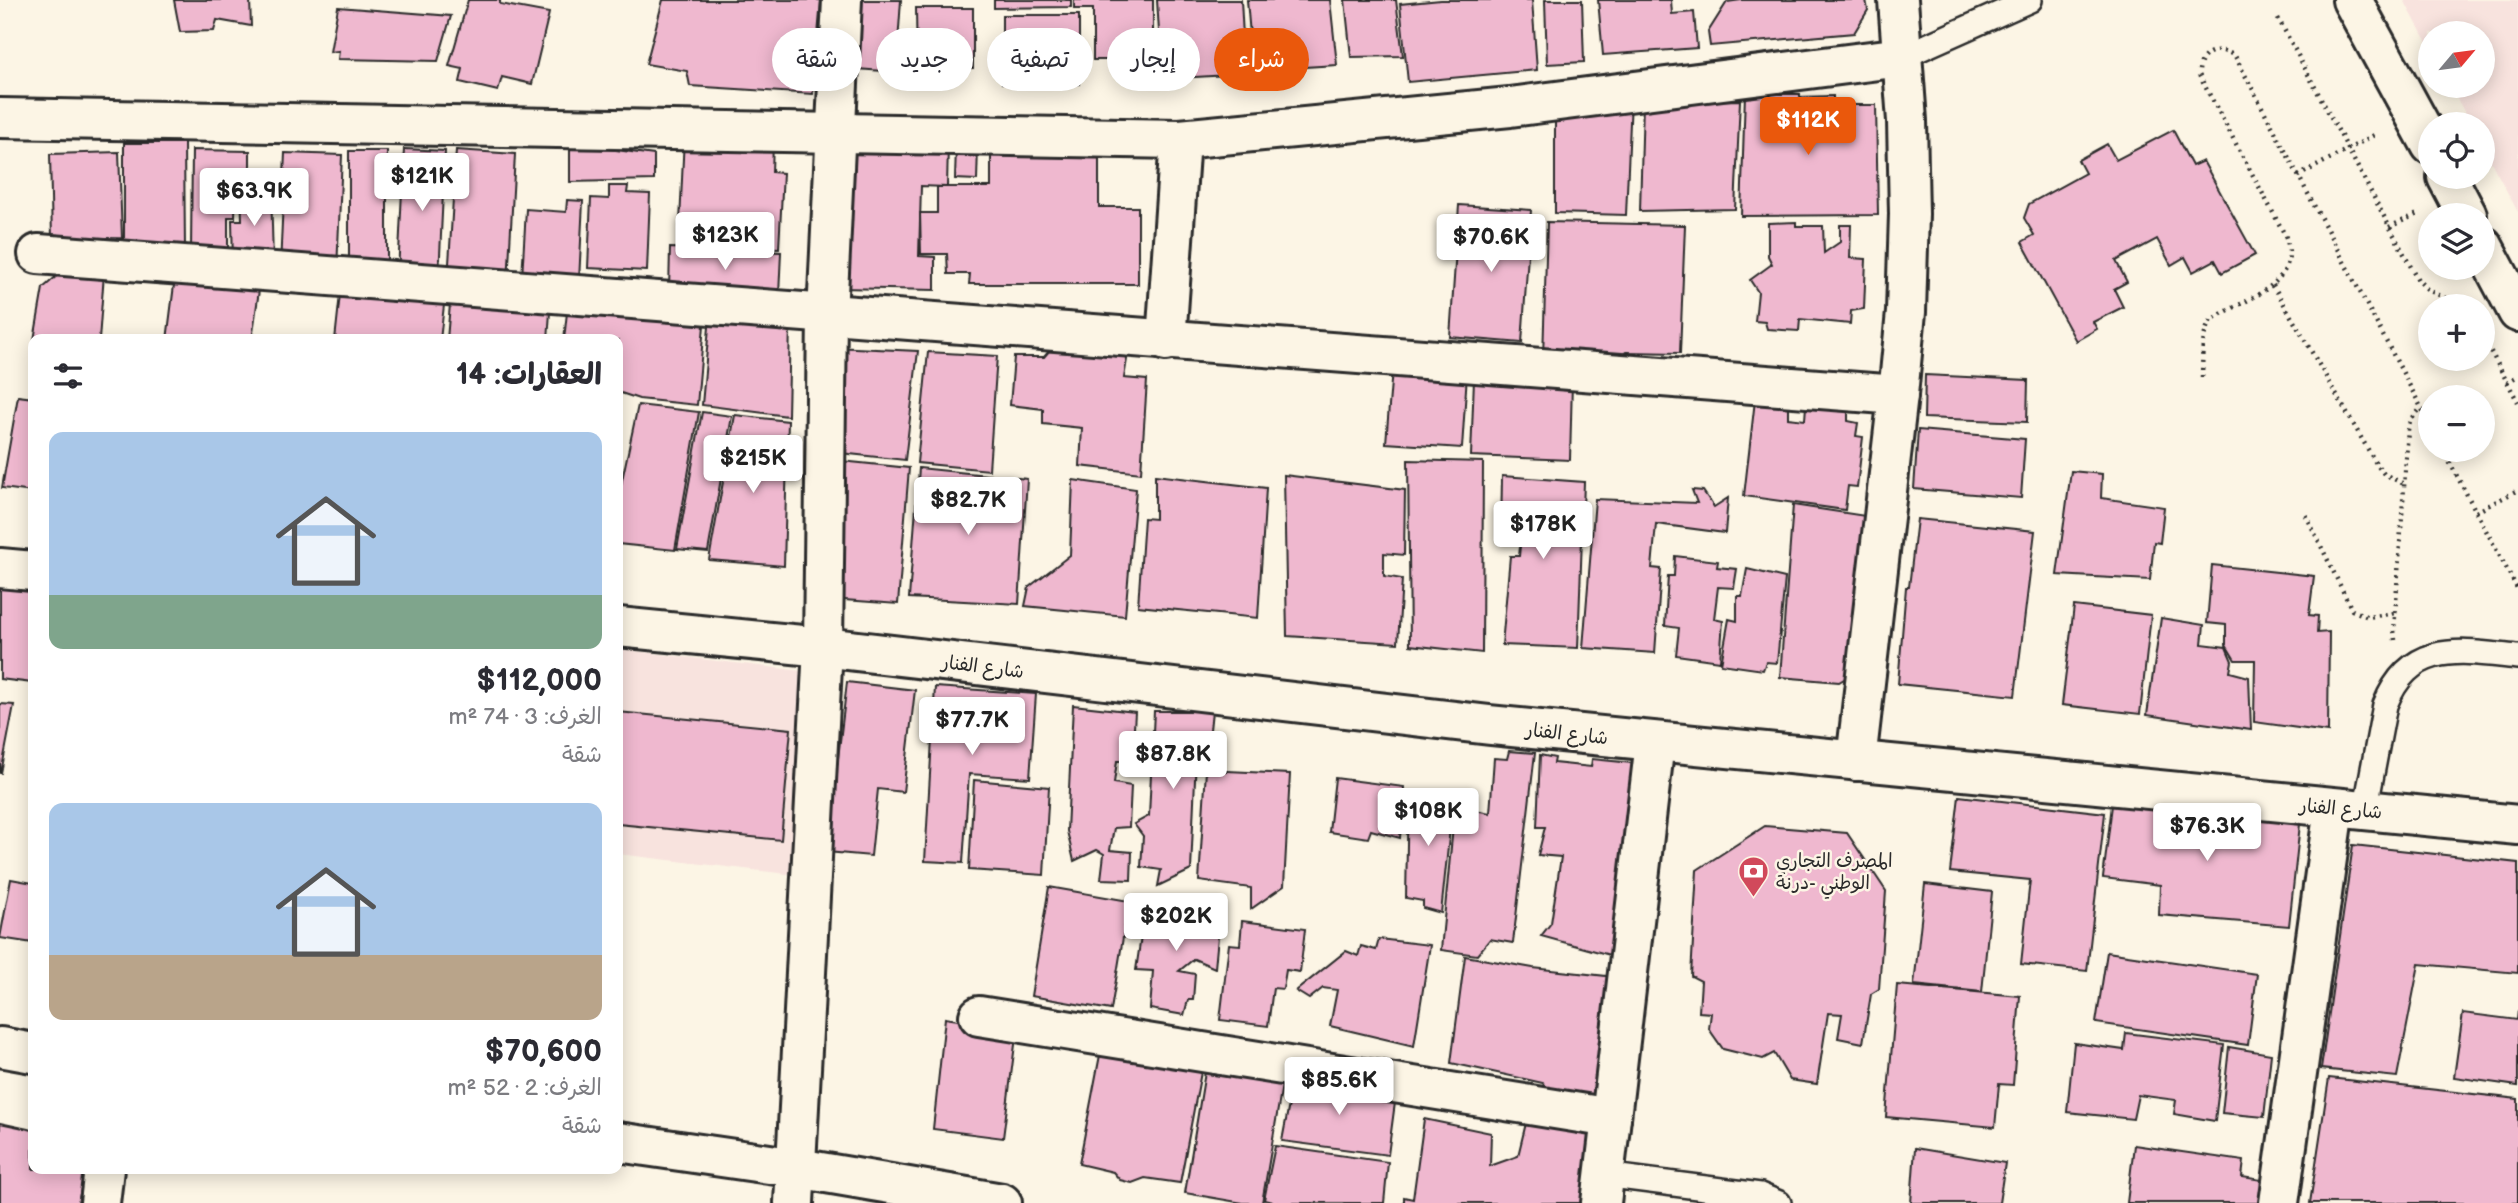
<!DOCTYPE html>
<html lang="ar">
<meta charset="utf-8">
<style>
:root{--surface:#fff;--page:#f2f2f3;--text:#2b2b33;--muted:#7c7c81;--accent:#ea580c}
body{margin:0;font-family:"Balsamiq Sans","Playpen Sans Arabic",sans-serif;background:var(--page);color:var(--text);direction:rtl;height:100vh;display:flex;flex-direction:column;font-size:26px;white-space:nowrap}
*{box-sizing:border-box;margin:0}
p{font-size:23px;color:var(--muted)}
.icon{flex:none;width:38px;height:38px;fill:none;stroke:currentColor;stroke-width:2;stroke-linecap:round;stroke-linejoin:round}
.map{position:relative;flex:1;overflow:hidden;direction:ltr}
.panel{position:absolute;left:28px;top:334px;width:595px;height:840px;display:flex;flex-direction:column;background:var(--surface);border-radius:14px;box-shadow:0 4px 18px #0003;direction:rtl}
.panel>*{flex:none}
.banner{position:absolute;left:644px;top:28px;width:665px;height:63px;direction:rtl;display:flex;gap:14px}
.needle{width:46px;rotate:61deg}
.controls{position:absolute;left:2418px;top:21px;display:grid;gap:14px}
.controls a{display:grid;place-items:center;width:77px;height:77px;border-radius:50%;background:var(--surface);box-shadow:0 4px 18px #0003;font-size:35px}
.price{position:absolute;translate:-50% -60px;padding:0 16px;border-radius:7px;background:#fff;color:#222;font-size:23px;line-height:46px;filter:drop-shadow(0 2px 4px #0008)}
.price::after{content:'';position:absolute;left:50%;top:42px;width:21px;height:16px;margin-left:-10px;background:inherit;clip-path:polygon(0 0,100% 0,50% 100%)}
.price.active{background:var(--accent);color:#fff}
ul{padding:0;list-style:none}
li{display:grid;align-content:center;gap:14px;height:371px;padding:0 21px}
li span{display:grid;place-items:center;height:217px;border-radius:14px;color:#555}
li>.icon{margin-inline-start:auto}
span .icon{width:126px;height:126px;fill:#fffc;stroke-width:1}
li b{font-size:30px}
h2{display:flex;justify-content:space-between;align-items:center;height:84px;padding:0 21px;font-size:30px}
.chip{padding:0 24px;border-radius:32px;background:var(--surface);box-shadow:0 4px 18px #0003;font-size:24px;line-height:63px}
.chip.active{background:var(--accent);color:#fff}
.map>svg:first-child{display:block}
.built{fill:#f8e3de}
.building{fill:#efb8cf;stroke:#2b2b2b;stroke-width:2}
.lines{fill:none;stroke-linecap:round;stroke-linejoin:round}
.lane-casing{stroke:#2b2b2b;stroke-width:28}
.street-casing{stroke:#2b2b2b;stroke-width:44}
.secondary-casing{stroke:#2b2b2b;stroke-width:44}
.path{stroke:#2b2b2b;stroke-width:4.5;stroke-dasharray:2 5;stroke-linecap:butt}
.lane{stroke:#fcf5e5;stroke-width:23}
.street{stroke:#fcf5e5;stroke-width:38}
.secondary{stroke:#fcf5e5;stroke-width:38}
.labels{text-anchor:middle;stroke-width:5;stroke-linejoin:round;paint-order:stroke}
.street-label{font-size:19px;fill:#2b2b2b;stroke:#fcf5e5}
.poi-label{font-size:19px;fill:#2b2b2b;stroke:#fcf5e5;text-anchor:start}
</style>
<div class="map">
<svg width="2518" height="1203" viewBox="0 0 2518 1203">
<rect width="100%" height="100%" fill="#fcf5e5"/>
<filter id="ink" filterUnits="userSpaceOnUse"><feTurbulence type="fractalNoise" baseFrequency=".0143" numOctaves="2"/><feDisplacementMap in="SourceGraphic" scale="14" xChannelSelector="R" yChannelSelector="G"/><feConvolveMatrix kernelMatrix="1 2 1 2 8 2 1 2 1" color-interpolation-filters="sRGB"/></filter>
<g filter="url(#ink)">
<!-- built -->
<g class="built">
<polygon points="2404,0 2518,0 2518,212 2483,147 2483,124 2471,124 2450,86 2483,86 2483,33 2431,33 2431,50"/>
<polygon points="618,649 835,675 812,877 618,854"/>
</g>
<!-- building -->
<g class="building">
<polygon points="174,0 250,0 251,26 217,20 214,31 180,32"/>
<polygon points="468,0 500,0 500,4 549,13 532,84 502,77 498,91 460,82 463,69 449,66"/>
<polygon points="663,0 821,0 813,94 690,86 687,71 646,64"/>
<polygon points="849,0 901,0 896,72 844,68"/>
<polygon points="994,0 1071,0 1071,7 994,8"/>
<polygon points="1074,0 1153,0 1153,60 1093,60 1093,9 1074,9"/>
<polygon points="1157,0 1241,0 1245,74 1162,79"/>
<polygon points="1247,0 1330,0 1337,65 1253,70"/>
<polygon points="1345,0 1396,0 1403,56 1351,57"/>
<polygon points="1441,0 1532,0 1537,70 1408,82 1400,4"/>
<polygon points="1545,0 1582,0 1584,62 1547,64"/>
<polygon points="1598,0 1671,0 1672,14 1694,12 1697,48 1603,55"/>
<polygon points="1741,0 1866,0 1868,10 1854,33 1710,46 1708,32 1727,2"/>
<polygon points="338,7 451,16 438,61 338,59 339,51 330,52"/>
<polygon points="916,8 973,8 973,68 917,69"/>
<polygon points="1002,15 1079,15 1079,84 1002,83"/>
<polygon points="1745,94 1800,94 1800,97 1833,96 1833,105 1876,105 1878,215 1741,216"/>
<polygon points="1631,99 1626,215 1555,213 1555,103"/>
<polygon points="1740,100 1735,209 1640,211 1643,102"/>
<polygon points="2173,130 2192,166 2203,161 2255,255 2222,273 2215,260 2193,272 2185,257 2171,265 2157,239 2116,261 2127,282 2114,289 2123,307 2093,322 2097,329 2076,341 2022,242 2034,235 2024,218 2029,204 2085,173 2078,160 2107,144 2116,160"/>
<polygon points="684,137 773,142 772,172 783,173 779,248 679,243"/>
<polygon points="843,141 948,144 947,187 921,186 919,256 935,257 935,290 840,288"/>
<polygon points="124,143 184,143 185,250 124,250"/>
<polygon points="570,144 654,155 654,180 570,182"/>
<polygon points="956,146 978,147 977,180 955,179"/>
<polygon points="404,149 445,151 439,276 398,274"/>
<polygon points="192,150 250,151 250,186 236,186 235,217 228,217 228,253 191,252"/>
<polygon points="456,150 515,154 508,283 448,280"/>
<rect x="349" y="151" width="38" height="119"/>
<polygon points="119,152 122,238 52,239 50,154"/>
<polygon points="285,153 342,155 337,270 280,268"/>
<polygon points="991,154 1099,155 1099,207 1138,207 1138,284 969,284 970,274 948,274 947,254 921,254 920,213 937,213 937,187 991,187"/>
<polygon points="609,186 628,186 627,193 650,194 647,271 588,268 591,198 609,199"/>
<polygon points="271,188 273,262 233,263 232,220 242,220 241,189"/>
<polygon points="567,200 583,201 579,281 522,278 526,209 566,212"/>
<polygon points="1459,205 1531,210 1522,343 1450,337"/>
<polygon points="1547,222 1685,225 1680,353 1626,352 1610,363 1543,359"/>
<polygon points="1796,222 1796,226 1823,226 1824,253 1840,242 1840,225 1851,225 1850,258 1866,259 1864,309 1851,311 1850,324 1800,319 1799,331 1767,329 1765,322 1755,321 1758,292 1750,280 1772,264 1768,256 1768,223"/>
<polygon points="670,248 781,252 779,295 669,292"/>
<polygon points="105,260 99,340 34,340 43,288 74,261"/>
<polygon points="175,277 259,290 252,340 167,340"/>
<polygon points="340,294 444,305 440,340 335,340"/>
<polygon points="568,303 704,325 697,405 639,399 618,392 618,340 564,340"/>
<polygon points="450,304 550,312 548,340 447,340"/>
<polygon points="710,316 790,322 788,416 702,405"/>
<polygon points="833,347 918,351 905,460 831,452"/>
<polygon points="1050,350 1128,353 1124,378 1147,380 1141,473 1080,466 1082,428 1043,424 1043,409 1010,405 1014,357 1044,357"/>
<polygon points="928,352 997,356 989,470 917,463"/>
<polygon points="1392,369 1467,374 1462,448 1386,443"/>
<polygon points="1925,375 2028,380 2027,422 1924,418"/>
<polygon points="1474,379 1572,382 1570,460 1471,456"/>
<polygon points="18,396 33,398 33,492 2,488"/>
<polygon points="1755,400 1788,404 1788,418 1805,420 1806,406 1848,409 1848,421 1858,423 1856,436 1863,437 1857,487 1848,486 1845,510 1744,496"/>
<polygon points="638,405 699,412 675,550 618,544 618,499"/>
<polygon points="702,412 732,416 708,552 677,549"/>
<polygon points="735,415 788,421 784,566 709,560"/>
<polygon points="1918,430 2025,439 2021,498 1914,489"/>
<polygon points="831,460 909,468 898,604 831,599"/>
<polygon points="1408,460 1483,462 1482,653 1410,645"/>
<polygon points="919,468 1027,479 1019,604 909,598"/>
<polygon points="2071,471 2102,474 2101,498 2164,507 2160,543 2154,542 2150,580 2057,575"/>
<polygon points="1155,475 1266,488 1258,618 1138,606 1144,518 1155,519"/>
<polygon points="1284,475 1405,490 1404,555 1384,553 1384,576 1402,579 1398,643 1287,636"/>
<polygon points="1502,476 1584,482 1578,648 1502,645 1510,556 1519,556 1521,537 1501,537"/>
<polygon points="1073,480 1136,489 1125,616 1025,606 1029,587 1070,555"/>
<polygon points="1692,490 1703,491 1714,507 1728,498 1725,533 1656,524 1652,568 1661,569 1655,653 1583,648 1595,499 1697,503"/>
<polygon points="1793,505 1872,517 1859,670 1839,682 1780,677"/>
<polygon points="1917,519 2035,531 2015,696 1898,684 1906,587 1909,587"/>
<polygon points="1675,556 1718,561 1717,567 1737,569 1734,588 1718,587 1714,619 1723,621 1720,661 1676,655 1679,628 1665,626 1668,576 1674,576"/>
<polygon points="2212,565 2314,576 2309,615 2318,616 2317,633 2329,632 2328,732 2254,722 2255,660 2235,660 2226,645 2226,625 2207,623"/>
<polygon points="1747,569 1785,578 1777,663 1766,662 1763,670 1721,664 1729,619 1737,621 1737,596 1742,596"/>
<polygon points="0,587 33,592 33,683 0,679"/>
<polygon points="2074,606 2151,615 2140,714 2062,705"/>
<polygon points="2161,618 2204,625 2202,644 2226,647 2232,661 2230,672 2249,677 2251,730 2147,715"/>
<polygon points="847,682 915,690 903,792 878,789 871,856 827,852"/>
<polygon points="935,687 1036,694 1030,778 969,774 963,863 925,861"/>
<polygon points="0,704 14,705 1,773 0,773"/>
<polygon points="1073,705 1135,712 1132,761 1117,761 1114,783 1131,786 1129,827 1114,828 1110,850 1132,852 1131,880 1101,879 1104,854 1097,850 1074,861 1067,831"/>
<polygon points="1154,711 1212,711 1207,758 1196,756 1191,870 1158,886 1161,870 1141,867 1143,836 1134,824 1149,816"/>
<polygon points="618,712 791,729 781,840 618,824"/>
<polygon points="1509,751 1535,753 1513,943 1490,939 1477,955 1441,950 1455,806 1490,813 1494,758 1507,759"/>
<polygon points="1540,755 1555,758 1554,763 1591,767 1592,759 1642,764 1617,957 1541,936 1551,923 1561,857 1538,855 1545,827 1537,827"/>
<polygon points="1206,770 1290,774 1284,886 1251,909 1251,888 1199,881"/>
<polygon points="1335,778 1404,787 1400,838 1371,830 1368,838 1329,832"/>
<polygon points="974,780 1049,787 1044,875 969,870"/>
<polygon points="1408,792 1453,799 1441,913 1423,908 1423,901 1406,898"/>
<polygon points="1959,796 2105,813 2087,971 2021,964 2030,880 1950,872"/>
<polygon points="2112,805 2300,824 2289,926 2159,915 2160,885 2103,878"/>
<polygon points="1765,826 1847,833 1886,891 1879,989 1871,994 1863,1043 1838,1038 1842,1014 1828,1013 1817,1084 1790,1080 1774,1053 1763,1059 1723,1049 1709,1029 1711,1013 1699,1012 1701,981 1691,976 1697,870"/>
<polygon points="2353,845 2518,863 2518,973 2419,964 2397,1077 2321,1069"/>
<polygon points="11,879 33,883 33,943 0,938"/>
<polygon points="1925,884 1992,892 1982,992 1914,985"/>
<polygon points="1049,887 1129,901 1111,1010 1031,996"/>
<polygon points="1146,903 1220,915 1215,968 1194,959 1179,971 1195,974 1193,1000 1188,1000 1184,1015 1150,1009 1153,971 1136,970"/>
<polygon points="1242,921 1305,929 1300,972 1286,970 1283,989 1273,988 1268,1026 1220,1020 1229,944 1240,945"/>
<polygon points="1379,939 1430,945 1414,1046 1330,1026 1337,990 1323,988 1309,999 1296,991 1346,951 1358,956 1361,946 1376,950"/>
<polygon points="2107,952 2257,974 2248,1045 2096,1023"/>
<polygon points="1465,956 1533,968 1615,977 1601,1097 1546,1091 1543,1083 1451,1063"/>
<polygon points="1897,985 2020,996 2013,1085 1999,1084 1995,1127 1886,1117"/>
<polygon points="2518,1010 2518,1086 2454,1077 2463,1013 2517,1020"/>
<polygon points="945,1018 1017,1029 1003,1138 933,1129"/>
<polygon points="2126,1033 2224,1045 2215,1121 2174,1114 2176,1100 2138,1095 2133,1119 2067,1112 2074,1043 2124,1050"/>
<polygon points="2229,1047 2271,1054 2264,1117 2222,1113"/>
<polygon points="1100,1055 1201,1072 1180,1183 1145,1178 1132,1183 1120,1180 1113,1172 1079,1164"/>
<polygon points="1206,1066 1283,1079 1262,1203 1243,1203 1185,1193"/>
<polygon points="1294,1078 1396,1095 1388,1155 1282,1141"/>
<polygon points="2329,1078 2518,1099 2518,1203 2310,1203"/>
<polygon points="1424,1119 1491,1133 1490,1166 1518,1156 1526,1123 1596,1134 1587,1164 1582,1203 1404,1203 1404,1197 1413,1199"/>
<polygon points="0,1123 33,1130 33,1169 85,1169 78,1203 0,1203"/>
<polygon points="2134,1145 2244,1161 2242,1177 2262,1180 2259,1203 2127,1203"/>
<polygon points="1275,1146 1388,1162 1384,1203 1278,1203 1264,1200"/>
<polygon points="1915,1148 2005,1163 1999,1203 1911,1203"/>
</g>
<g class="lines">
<defs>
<g id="lane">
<polyline points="1902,57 2030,0"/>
<path d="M2365,811L2385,705C2411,640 2460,651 2518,657"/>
<polyline points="1604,1175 1760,1195 1779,1203"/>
</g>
<g id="street">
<polyline points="2352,0 2431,145"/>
<polyline points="0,118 1180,139 1510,107 1902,57"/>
<polyline points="2447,177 2467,215"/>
<polyline points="2483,246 2518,312"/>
<polyline points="38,254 1898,395"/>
<polyline points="1166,341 1180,139"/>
<polyline points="1856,761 1898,395 1906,312 1909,214 1907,121 1898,0"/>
<polyline points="979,1016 1611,1118"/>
<polyline points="0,1047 33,1053"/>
<polyline points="618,1142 797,1168 1002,1203"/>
<polyline points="100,1203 104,1169"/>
<polyline points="794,1203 823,647 827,315 842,0"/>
<polyline points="1601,1203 1655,742"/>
<polyline points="2279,1203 2334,808"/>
</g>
<g id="secondary">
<polyline points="0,568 33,571"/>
<polyline points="618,627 823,647 1490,725 2518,825"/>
</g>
</defs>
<!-- lane casing -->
<use href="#lane" class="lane-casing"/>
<!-- street casing -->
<use href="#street" class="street-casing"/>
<!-- secondary casing -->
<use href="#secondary" class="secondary-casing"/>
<!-- path -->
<g class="path">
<polyline points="2278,18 2418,280 2428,290 2463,306"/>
<polyline points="2298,176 2378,133"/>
<polyline points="2389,227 2420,213"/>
<polyline points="2273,285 2377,465 2384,474 2404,484"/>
<polyline points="2484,339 2518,402"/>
<path d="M2202,377C2203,357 2200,337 2211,320C2244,299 2305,284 2285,235L2199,75C2198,53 2217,44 2235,56L2431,426"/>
<polyline points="2507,382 2518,376"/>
<polyline points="2443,450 2518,590"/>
<polyline points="2476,512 2518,490"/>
<polyline points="2306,515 2352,610 2368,617 2395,613"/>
<polyline points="2395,640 2394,630 2408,430 2410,421 2421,408"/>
</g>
<!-- lane -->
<use href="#lane" class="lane"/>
<!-- street -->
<use href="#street" class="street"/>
<!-- secondary -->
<use href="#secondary" class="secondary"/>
</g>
</g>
<!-- icons -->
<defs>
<symbol id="bank-pin" viewBox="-11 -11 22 30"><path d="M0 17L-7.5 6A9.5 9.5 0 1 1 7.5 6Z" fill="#d1495b" stroke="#fcf5e5"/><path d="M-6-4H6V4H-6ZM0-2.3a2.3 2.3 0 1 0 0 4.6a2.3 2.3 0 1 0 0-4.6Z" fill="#fff"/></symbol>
</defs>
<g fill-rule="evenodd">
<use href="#bank-pin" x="1736" y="854" width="35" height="47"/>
</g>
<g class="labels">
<!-- street labels -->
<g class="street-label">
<text transform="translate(983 666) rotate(7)" y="7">شارع الفنار</text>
<text transform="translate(1567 733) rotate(6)" y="7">شارع الفنار</text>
<text transform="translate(2341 808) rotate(5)" y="7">شارع الفنار</text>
</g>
<!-- poi labels -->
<g class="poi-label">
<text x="1776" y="867">المصرف التجاري<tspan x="1776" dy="22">الوطني -درنة</tspan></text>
</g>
</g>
</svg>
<div class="controls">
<a><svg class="needle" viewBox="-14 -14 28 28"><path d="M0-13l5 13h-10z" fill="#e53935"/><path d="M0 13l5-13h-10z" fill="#7c7c81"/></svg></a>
<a><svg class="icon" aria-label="locate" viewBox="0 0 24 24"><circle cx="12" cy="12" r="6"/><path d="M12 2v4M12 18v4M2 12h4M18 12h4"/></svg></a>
<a><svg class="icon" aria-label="layers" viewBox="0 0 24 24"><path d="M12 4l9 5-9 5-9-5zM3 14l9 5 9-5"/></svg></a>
<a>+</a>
<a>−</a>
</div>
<b class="price active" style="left:1808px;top:157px">$112K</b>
<b class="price" style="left:422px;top:213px">$121K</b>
<b class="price" style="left:254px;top:228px">$63.9K</b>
<b class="price" style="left:725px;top:272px">$123K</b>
<b class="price" style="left:1491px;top:274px">$70.6K</b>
<b class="price" style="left:753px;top:495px">$215K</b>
<b class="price" style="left:968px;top:537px">$82.7K</b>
<b class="price" style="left:1543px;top:561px">$178K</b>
<b class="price" style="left:972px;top:757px">$77.7K</b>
<b class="price" style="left:1173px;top:791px">$87.8K</b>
<b class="price" style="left:1428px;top:848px">$108K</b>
<b class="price" style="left:2207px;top:863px">$76.3K</b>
<b class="price" style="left:1176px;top:953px">$202K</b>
<b class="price" style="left:1339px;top:1117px">$85.6K</b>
<div class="banner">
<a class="chip active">شراء</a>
<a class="chip">إيجار</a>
<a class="chip">تصفية</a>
<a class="chip">جديد</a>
<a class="chip">شقة</a>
</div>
<section class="panel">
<h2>العقارات: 14<svg class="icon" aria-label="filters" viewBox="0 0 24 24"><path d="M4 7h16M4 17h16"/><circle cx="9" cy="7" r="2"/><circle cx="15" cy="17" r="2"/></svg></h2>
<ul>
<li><span style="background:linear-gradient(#a9c7e8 75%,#7fa58c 0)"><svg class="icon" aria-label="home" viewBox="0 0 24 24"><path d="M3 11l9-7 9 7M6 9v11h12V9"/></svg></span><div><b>$112,000</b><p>الغرف: 3 · 74 m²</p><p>شقة</p></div></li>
<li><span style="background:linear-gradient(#a9c7e8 70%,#b9a48a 0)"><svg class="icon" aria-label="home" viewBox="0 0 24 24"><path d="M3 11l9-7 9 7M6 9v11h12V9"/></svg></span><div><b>$70,600</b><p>الغرف: 2 · 52 m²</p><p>شقة</p></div></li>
</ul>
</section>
</div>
